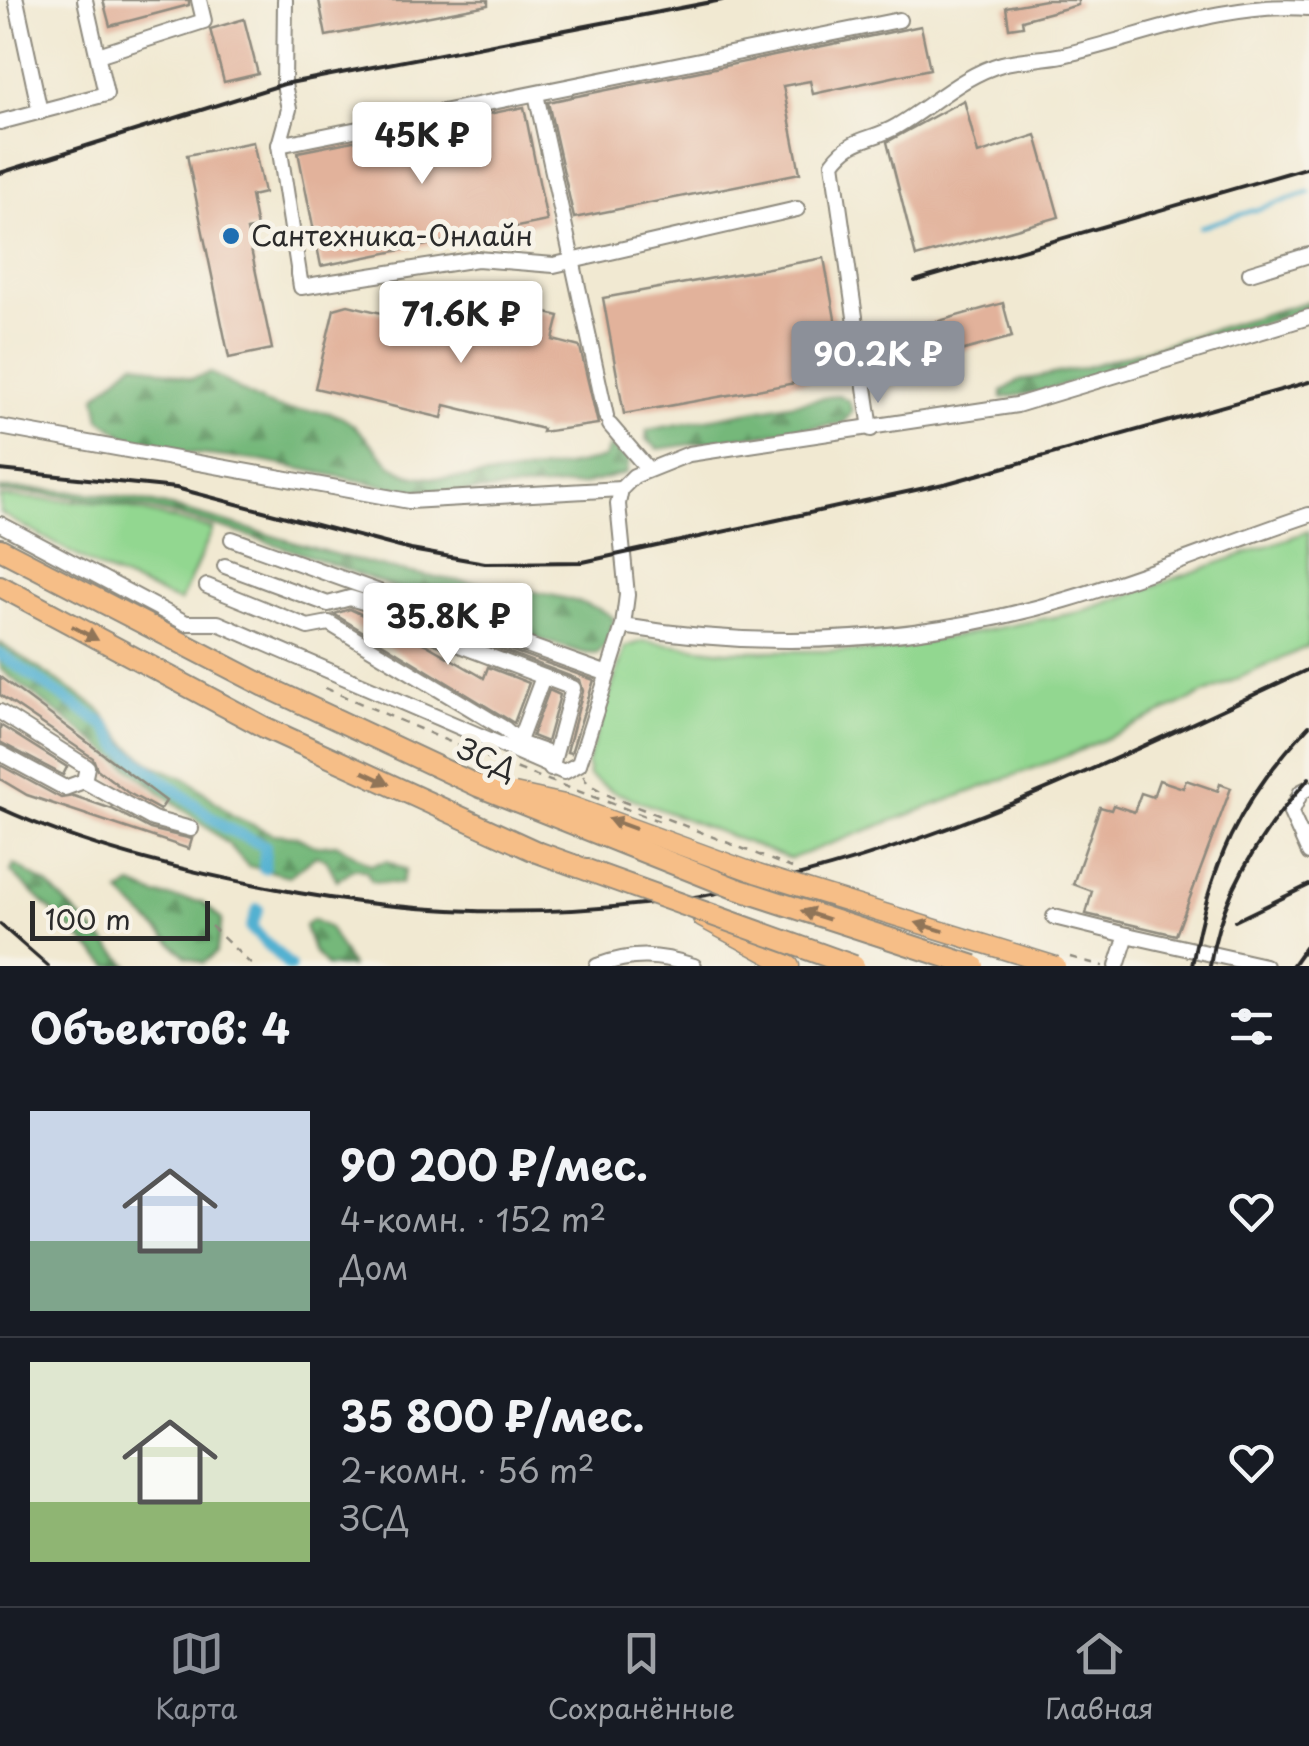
<!DOCTYPE html>
<html lang="ru">
<meta charset="utf-8">
<style>
:root{--surface:#171b24;--page:#242831;--text:#f1f3f6;--muted:#9ea1a6;--line:#363941;--accent:#8c9099}
body{margin:0;font-family:"Playpen Sans",sans-serif;background:var(--page);color:var(--text);height:100vh;display:flex;flex-direction:column;font-size:38px;white-space:nowrap}
*{box-sizing:border-box;margin:0}
p{font-size:32px;color:var(--muted)}
.icon{flex:none;width:55px;height:55px;fill:none;stroke:currentColor;stroke-width:2;stroke-linecap:round;stroke-linejoin:round}
.map{position:relative;height:966px;overflow:hidden}
.side{display:flex;flex-direction:column;background:var(--surface);flex:1}
.side>*{flex:none}
.scale{position:absolute;left:30px;bottom:25px;width:180px;box-sizing:border-box;padding-left:10px;border:5px solid #2b2b2b;border-top:0;font-size:28px;line-height:35px;white-space:nowrap;color:#2b2b2b;-webkit-text-stroke:8px #f7f3e8;paint-order:stroke}
.price{position:absolute;translate:-50% -85px;padding:0 22px;border-radius:10px;background:#fff;color:#222;font-size:32px;line-height:65px;filter:drop-shadow(0 2px 5px #0008)}
.price::after{content:'';position:absolute;left:50%;top:60px;width:30px;height:22px;margin-left:-15px;background:inherit;clip-path:polygon(0 0,100% 0,50% 100%)}
.price.active{background:var(--accent);color:#fff}
ul{padding:0;list-style:none}
li{display:flex;align-items:center;gap:30px;height:250px;padding:0 30px}
li+li{border-top:2px solid var(--line)}
li span{display:grid;place-items:center;flex:none;width:280px;height:200px;border-radius:0px;color:#555}
li>.icon{margin-inline-start:auto}
span .icon{width:120px;height:120px;fill:#fffc;stroke-width:1}
li b{font-size:42px}
h2{display:flex;justify-content:space-between;align-items:center;height:120px;padding:0 30px;font-size:42px}
.dock{display:flex;justify-content:space-around;align-items:center;height:140px;border-top:2px solid var(--line);background:var(--surface);font-size:28px;color:var(--muted)}
.dock a{display:grid;justify-items:center;gap:5px}
.dock .active{color:var(--accent)}
.map>svg:first-child{display:block}
.grass{fill:#92d790;stroke:#5e815e;stroke-width:2.5}
.forest{fill:url(#forest-firs);stroke:#507252;stroke-width:2.5}
.lines{fill:none;stroke-linecap:round;stroke-linejoin:round}
.stream{stroke:#53b1d1;stroke-width:4}
.canal{stroke:#53b1d1;stroke-width:12}
.building{fill:#e2b29b}
.minor-casing{stroke:#8e8a7e;stroke-width:18}
.major-casing{stroke:#8e8a7e;stroke-width:21}
.highway-casing{stroke:#8e8a7e;stroke-width:24}
.path{stroke:#8e8a7e;stroke-width:2.5;stroke-dasharray:8 8;stroke-linecap:butt}
.minor{stroke:#fff;stroke-width:14}
.major{stroke:#f6be87;stroke-width:18}
.highway{stroke:#f6be87;stroke-width:20}
.rail{stroke:#2b2b2b;stroke-width:4}
.major-bridge-casing{stroke:#8e8a7e;stroke-width:21;stroke-linecap:butt}
.highway-bridge-casing{stroke:#8e8a7e;stroke-width:24;stroke-linecap:butt}
.path-bridge{stroke:#8e8a7e;stroke-width:2.5;stroke-dasharray:8 8;stroke-linecap:butt}
.major-bridge{stroke:#f6be87;stroke-width:18}
.highway-bridge{stroke:#f6be87;stroke-width:20}
.oneway{fill:#907459}
.poi-dot{fill:#1f6fb2;stroke:#f7f3e8;stroke-width:4}
.labels{text-anchor:middle;stroke-width:10;stroke-linejoin:round;paint-order:stroke}
.poi-label{font-size:28px;fill:#2b2b2b;stroke:#f7f3e8;text-anchor:start}
.street-label{font-size:28px;fill:#2b2b2b;stroke:#f7f3e8}
</style>
<div class="map">
<svg width="1309" height="966" viewBox="0 0 1309 966">
<defs>
<pattern id="forest-firs" width="22" height="20" patternUnits="userSpaceOnUse" patternTransform="scale(2.5)"><rect width="22" height="20" fill="#75b87a"/><path d="M5 1l3.5 6h-7zM16 11l3.5 6h-7z" fill="#609664"/></pattern>
</defs>
<rect width="100%" height="100%" fill="#f7f3e8"/>
<filter id="ink" filterUnits="userSpaceOnUse"><feTurbulence type="fractalNoise" baseFrequency=".01" numOctaves="2"/><feDisplacementMap in="SourceGraphic" scale="20" xChannelSelector="R" yChannelSelector="G"/><feConvolveMatrix kernelMatrix="1 2 1 2 8 2 1 2 1" color-interpolation-filters="sRGB"/></filter>
<filter id="wash" filterUnits="userSpaceOnUse"><feTurbulence type="fractalNoise" baseFrequency=".0048" numOctaves="4" result="noise"/><feDisplacementMap in="SourceGraphic" scale="40" xChannelSelector="R" yChannelSelector="G"/><feGaussianBlur stdDeviation="2.25" result="paint"/><feColorMatrix in="noise" values="0 0 0 0 0 0 0 0 0 0 0 0 0 0 0 0 0 1.4 0 .05"/><feComposite in="paint" operator="in"/></filter>
<g filter="url(#wash)">
<rect width="100%" height="100%" fill="#f1e9d2"/>
<!-- grass -->
<g class="grass">
<polygon points="0,497 108,503 213,529 180,602 103,570 0,513"/>
<polygon points="1309,531 1309,646 1074,753 790,859 612,791 589,776 587,763 625,647 644,641 725,651 878,651 1080,612"/>
</g>
<!-- forest -->
<g class="forest">
<polygon points="1309,301 1307,309 1283,317 1039,392 1002,398 1002,392 1018,381 1083,368"/>
<path d="M134,362L191,379L211,373C234,386 261,406 288,410C306,412 323,408 341,417C367,430 378,461 405,473C435,487 569,468 604,458L610,446L629,460L627,473L582,485L446,493L401,489L262,461L142,448L100,419L96,396Z"/>
<polygon points="839,395 849,401 852,411 844,423 658,449 646,439 647,430"/>
<path d="M0,489C58,489 118,493 174,508C277,534 372,573 477,583C504,586 599,600 614,619L608,643L597,654L585,653C388,598 209,492 0,493Z"/>
<polygon points="0,643 98,708 128,745 153,765 189,780 233,816 273,834 295,836 315,846 336,844 371,865 387,861 406,870 401,884 372,881 366,871 355,868 337,880 326,859 316,856 289,876 248,866 227,843 0,669"/>
<polygon points="14,864 48,885 129,966 109,966 11,872"/>
<polygon points="132,885 156,895 202,902 222,920 216,953 203,963 186,957 120,893"/>
<polygon points="312,919 329,928 351,966 327,966 313,951 305,926"/>
</g>
<g class="lines">
<!-- stream -->
<polyline class="stream" points="1200,227 1309,193"/>
<!-- canal -->
<g class="canal">
<polyline points="0,654 106,726 122,749 224,827 265,846 264,868"/>
<polyline points="258,909 251,928 290,966"/>
</g>
</g>
<g id="blocks">
<!-- building -->
<g class="building">
<polygon points="103,0 189,0 189,5 110,26"/>
<polygon points="319,0 488,0 488,5 326,36"/>
<polygon points="1045,0 1078,0 1078,5 1022,20 1023,26 1009,28 1006,7"/>
<polygon points="244,19 258,74 224,82 210,29"/>
<polygon points="921,26 930,69 813,94 810,81 783,86 800,173 574,218 548,102"/>
<polygon points="964,100 978,154 1036,135 1059,217 916,257 887,142"/>
<polygon points="524,107 547,221 321,266 298,152"/>
<polygon points="253,142 264,193 251,196 257,228 247,230 272,349 229,358 187,155"/>
<polygon points="824,258 845,374 624,414 603,298"/>
<polygon points="475,296 559,316 553,340 580,347 598,424 542,432 543,429 445,405 442,418 315,388 334,309 348,305 466,333"/>
<polygon points="1003,303 1012,337 905,366 896,333"/>
<polygon points="392,608 594,680 571,753 567,752 583,691 580,680"/>
<polygon points="350,609 425,644 484,678 488,667 529,683 514,723 334,614"/>
<polygon points="0,677 166,801 160,810 127,792 97,769 93,758 0,695"/>
<polygon points="549,690 560,695 547,742 532,736"/>
<polygon points="0,725 67,767 63,775 0,742"/>
<polygon points="0,765 61,798 74,796 112,809 150,829 192,839 189,849 27,795 0,779"/>
<polygon points="1159,780 1183,788 1186,780 1218,791 1220,784 1231,788 1176,935 1086,914 1092,891 1073,884 1100,807 1111,810 1113,805 1134,812 1141,793 1153,797"/>
</g>
</g>
</g>
<g filter="url(#ink)">
<use href="#blocks" fill-opacity="0" stroke="#8e8a7e" stroke-width="2.5"/>
<g class="lines">
<defs>
<g id="minor">
<polyline points="16,0 40,112"/>
<polyline points="285,0 284,84 289,109 279,145 301,287 477,259 554,265 797,209"/>
<polyline points="98,55 204,21 199,0"/>
<polyline points="536,94 606,416"/>
<polyline points="0,122 106,94 85,0"/>
<polyline points="279,145 899,20"/>
<polyline points="1250,273 1309,255"/>
<polyline points="610,425 647,468"/>
<polyline points="0,427 409,501 621,489"/>
<path d="M871,429L833,163C854,135 870,142 897,126C931,106 963,75 1002,64C1021,59 1043,59 1063,55C1143,37 1225,1 1309,8"/>
<polyline points="0,524 186,623 218,623 564,772 579,764 623,626 627,595 618,504 621,489 634,476 689,454 1017,405 1309,317"/>
<polyline points="232,539 605,673"/>
<polyline points="225,566 328,604 350,598 367,603 388,618 573,688 551,769"/>
<polyline points="207,586 308,627 329,623 505,729 522,744 553,755"/>
<path d="M623,626C772,651 919,643 1065,600C1148,576 1228,542 1309,515"/>
<polyline points="0,712 87,767 84,781 65,788 0,753"/>
<polyline points="519,741 543,677"/>
<polyline points="84,781 153,819 191,829"/>
<polyline points="1309,788 1301,792 1291,813 1309,853"/>
<polyline points="1054,917 1127,935"/>
<path d="M597,966C633,953 658,954 694,966"/>
<polyline points="1117,966 1127,935 1265,966"/>
</g>
<polyline id="major" points="702,918 790,966"/>
<g id="highway">
<polyline points="0,549 265,686 478,786"/>
<polyline points="0,586 264,727 537,852"/>
</g>
</defs>
<!-- minor casing -->
<use href="#minor" class="minor-casing"/>
<!-- major casing -->
<use href="#major" class="major-casing"/>
<!-- highway casing -->
<use href="#highway" class="highway-casing"/>
<!-- path -->
<g class="path">
<polyline points="583,775 588,784 614,798 792,868"/>
<polyline points="211,926 253,966"/>
</g>
<!-- minor -->
<use href="#minor" class="minor"/>
<!-- major -->
<use href="#major" class="major"/>
<!-- highway -->
<use href="#highway" class="highway"/>
<!-- rail -->
<g class="rail">
<polyline points="0,173 284,84 722,0"/>
<polyline points="915,281 1309,167"/>
<polyline points="0,470 176,488 411,550 485,563 583,562 948,483 1309,382"/>
<path d="M0,808C85,847 176,869 267,887C436,921 608,920 776,881C957,839 1141,747 1309,669"/>
<polyline points="1235,921 1309,885"/>
<polyline points="0,924 48,966"/>
<path d="M1192,966C1209,866 1239,800 1309,726"/>
<path d="M1210,966C1220,894 1262,831 1309,778"/>
<polyline points="1292,966 1309,942"/>
</g>
<defs>
<polyline id="major-bridge" points="514,793 569,805 758,874 1056,966"/>
<g id="highway-bridge">
<polyline points="478,786 737,889 974,966"/>
<polyline points="537,852 854,966"/>
</g>
</defs>
<!-- major-bridge casing -->
<use href="#major-bridge" class="major-bridge-casing"/>
<!-- highway-bridge casing -->
<use href="#highway-bridge" class="highway-bridge-casing"/>
<!-- path-bridge -->
<g class="path-bridge">
<polyline points="325,688 480,755 659,821"/>
<polyline points="1070,957 1103,966"/>
</g>
<!-- major-bridge -->
<use href="#major-bridge" class="major-bridge"/>
<!-- highway-bridge -->
<use href="#highway-bridge" class="highway-bridge"/>
</g>
<!-- one-way arrows -->
<defs><path id="oneway-solid" d="M-6-.8H1V-3.2L6.5 0L1 3.2V.8H-6Z" transform="scale(2.5)"/></defs>
<g class="oneway">
<use href="#oneway-solid" transform="translate(85 633) rotate(28)"/>
<use href="#oneway-solid" transform="translate(376 778) rotate(25)"/>
<use href="#oneway-solid" transform="translate(622 824) rotate(-160)"/>
<use href="#oneway-solid" transform="translate(815 915) rotate(-162)"/>
<use href="#oneway-solid" transform="translate(930 927) rotate(-163)"/>
</g>
</g>
<!-- markers -->
<circle class="poi-dot" cx="231" cy="236" r="10"/>
<g class="labels">
<!-- poi labels -->
<g class="poi-label">
<text x="251" y="246">Сантехника-Онлайн</text>
</g>
<!-- street labels -->
<g class="street-label">
<text transform="translate(487 759) rotate(24)" y="10">ЗСД</text>
</g>
</g>
</svg>
<div class="scale">100 m</div>
<b class="price" style="left:422px;top:187px">45K ₽</b>
<b class="price" style="left:461px;top:366px">71.6K ₽</b>
<b class="price active" style="left:878px;top:406px">90.2K ₽</b>
<b class="price" style="left:448px;top:668px">35.8K ₽</b>
</div>
<section class="side">
<h2>Объектов: 4<svg class="icon" aria-label="filters" viewBox="0 0 24 24"><path d="M4 7h16M4 17h16"/><circle cx="9" cy="7" r="2"/><circle cx="15" cy="17" r="2"/></svg></h2>
<ul>
<li><span style="background:linear-gradient(#c9d6e8 65%,#7fa58c 0)"><svg class="icon" aria-label="home" viewBox="0 0 24 24"><path d="M3 11l9-7 9 7M6 9v11h12V9"/></svg></span><div><b>90 200 ₽/мес.</b><p>4-комн. · 152 m²</p><p>Дом</p></div><svg class="icon" aria-label="heart" viewBox="0 0 24 24"><path d="M12 20l-8-8c-3-5 5-10 8-4 3-6 11-1 8 4z"/></svg></li>
<li><span style="background:linear-gradient(#dfe7d0 70%,#8fb573 0)"><svg class="icon" aria-label="home" viewBox="0 0 24 24"><path d="M3 11l9-7 9 7M6 9v11h12V9"/></svg></span><div><b>35 800 ₽/мес.</b><p>2-комн. · 56 m²</p><p>ЗСД</p></div><svg class="icon" aria-label="heart" viewBox="0 0 24 24"><path d="M12 20l-8-8c-3-5 5-10 8-4 3-6 11-1 8 4z"/></svg></li>
</ul>
</section>
<nav class="dock">
<a class="active"><svg class="icon" aria-label="map" viewBox="0 0 24 24"><path d="M3 6l6-2 6 2 6-2v14l-6 2-6-2-6 2zM9 4v14M15 6v14"/></svg>Карта</a>
<a><svg class="icon" aria-label="saved" viewBox="0 0 24 24"><path d="M7 4h10v16l-5-4-5 4z"/></svg>Сохранённые</a>
<a><svg class="icon" aria-label="home" viewBox="0 0 24 24"><path d="M3 11l9-7 9 7M6 9v11h12V9"/></svg>Главная</a>
</nav>
